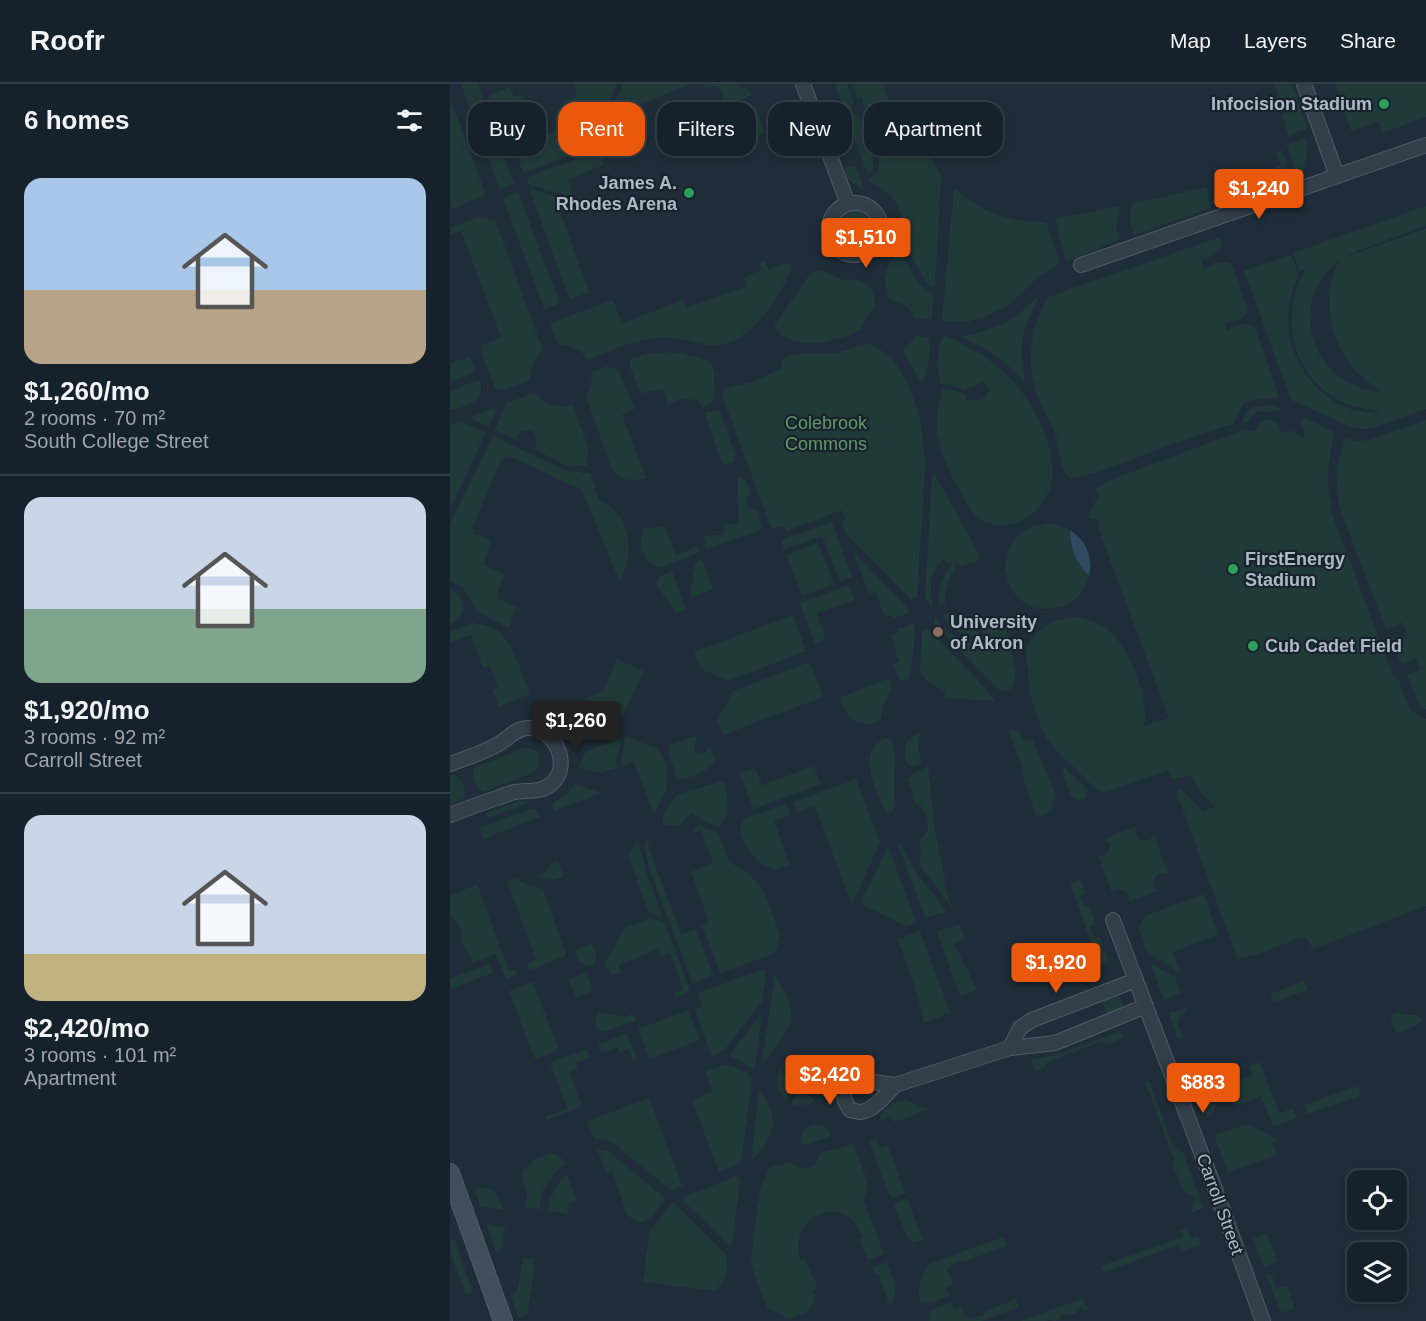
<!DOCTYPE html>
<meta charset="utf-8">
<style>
:root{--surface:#16222b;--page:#1f2a33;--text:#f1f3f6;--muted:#9ea4a9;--line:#353f47;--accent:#ea580c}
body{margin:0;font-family:Arial,sans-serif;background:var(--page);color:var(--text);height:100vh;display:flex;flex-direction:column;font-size:22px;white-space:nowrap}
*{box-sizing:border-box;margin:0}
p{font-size:20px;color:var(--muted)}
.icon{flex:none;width:33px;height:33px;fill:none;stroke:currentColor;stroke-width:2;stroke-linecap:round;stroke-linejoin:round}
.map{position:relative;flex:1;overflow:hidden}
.side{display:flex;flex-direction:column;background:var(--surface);width:450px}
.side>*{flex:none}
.top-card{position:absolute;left:18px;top:18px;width:570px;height:54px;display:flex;gap:12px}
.fabs{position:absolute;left:897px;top:1086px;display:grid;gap:12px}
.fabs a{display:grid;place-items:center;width:60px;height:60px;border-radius:12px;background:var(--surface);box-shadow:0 3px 9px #0003,0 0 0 2px var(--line);font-size:30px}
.price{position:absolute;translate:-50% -51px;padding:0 14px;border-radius:6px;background:var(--accent);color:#fff;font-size:20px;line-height:39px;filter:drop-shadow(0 2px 3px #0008)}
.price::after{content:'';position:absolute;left:50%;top:36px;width:18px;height:14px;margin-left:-9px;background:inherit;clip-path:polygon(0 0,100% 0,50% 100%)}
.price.on{background:#222;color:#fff}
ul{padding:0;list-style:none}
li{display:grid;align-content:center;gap:12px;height:318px;padding:0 24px}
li+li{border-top:2px solid var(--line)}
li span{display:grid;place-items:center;height:186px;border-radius:18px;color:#555}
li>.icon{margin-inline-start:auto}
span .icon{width:108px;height:108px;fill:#fffc;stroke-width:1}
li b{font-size:26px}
h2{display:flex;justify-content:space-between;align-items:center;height:72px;padding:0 24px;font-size:26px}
.chip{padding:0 21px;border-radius:18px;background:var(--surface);box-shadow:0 3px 9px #0003,0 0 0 2px var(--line);font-size:21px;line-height:54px}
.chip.on{background:var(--accent);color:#fff}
header{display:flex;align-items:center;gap:36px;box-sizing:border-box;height:84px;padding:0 30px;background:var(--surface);border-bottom:2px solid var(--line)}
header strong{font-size:28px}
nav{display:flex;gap:33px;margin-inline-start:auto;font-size:21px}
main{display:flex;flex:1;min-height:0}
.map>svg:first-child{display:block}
.green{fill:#203a39;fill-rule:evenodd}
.water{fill:#304b61}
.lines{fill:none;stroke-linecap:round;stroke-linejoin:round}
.minor-casing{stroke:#505c67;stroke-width:16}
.secondary-casing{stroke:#505c67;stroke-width:20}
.minor{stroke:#323e49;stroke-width:14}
.secondary{stroke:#404e5c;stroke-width:18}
.leisure-dot{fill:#2e9e5b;stroke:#18232d;stroke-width:2}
.education-dot{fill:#8d6e63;stroke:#18232d;stroke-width:2}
.labels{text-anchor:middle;stroke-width:4.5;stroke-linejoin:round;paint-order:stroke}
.poi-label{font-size:18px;font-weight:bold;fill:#acb9c6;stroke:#18232d;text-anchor:start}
.park-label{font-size:18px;fill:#629868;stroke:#18232d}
.street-label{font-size:18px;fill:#acb9c6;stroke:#18232d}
</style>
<header>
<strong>Roofr</strong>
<nav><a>Map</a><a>Layers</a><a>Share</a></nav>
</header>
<main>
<section class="side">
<h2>6 homes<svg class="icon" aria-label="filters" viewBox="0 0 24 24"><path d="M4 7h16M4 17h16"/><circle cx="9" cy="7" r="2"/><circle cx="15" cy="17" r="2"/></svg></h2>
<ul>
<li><span style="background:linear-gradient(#a9c7e8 60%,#b9a48a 0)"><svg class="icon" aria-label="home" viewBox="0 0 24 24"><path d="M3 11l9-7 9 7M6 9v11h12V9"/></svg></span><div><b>$1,260/mo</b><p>2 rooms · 70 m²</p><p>South College Street</p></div></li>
<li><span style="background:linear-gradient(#c9d6e8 60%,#7fa58c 0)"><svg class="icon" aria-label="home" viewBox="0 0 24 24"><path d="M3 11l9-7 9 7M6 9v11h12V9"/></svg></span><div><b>$1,920/mo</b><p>3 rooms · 92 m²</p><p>Carroll Street</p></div></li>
<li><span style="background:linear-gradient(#c9d6e8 75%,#c2b280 0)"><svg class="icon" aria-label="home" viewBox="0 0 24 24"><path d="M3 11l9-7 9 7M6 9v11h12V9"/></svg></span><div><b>$2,420/mo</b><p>3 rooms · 101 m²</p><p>Apartment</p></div></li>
</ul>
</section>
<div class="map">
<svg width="976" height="1237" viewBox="0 0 976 1237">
<rect width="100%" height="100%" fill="#1e2d39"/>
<!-- green -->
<g class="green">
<polygon points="11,0 28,0 44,45 29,50"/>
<polygon points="124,0 167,0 138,62 127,69 73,89 57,45 88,33 95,52 118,43 117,38 119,35 113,17 127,11"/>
<path d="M173,0H241L178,25L182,39L175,42L169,50L176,66L152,76L154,81L118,95L123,113L77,100L78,95L82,91C104,83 132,78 147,59Z"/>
<path d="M253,0H286L299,6L301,12L262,27L261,23C269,21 274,17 273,8L265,2L255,5Z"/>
<polygon points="385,0 397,0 404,20 401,21 402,24 395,28"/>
<path d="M402,0H438V1L434,4L444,32H446L450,41L454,44L452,46L460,68L473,63L491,91L485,202H480L478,200C472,191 454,163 453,155C452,149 453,142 452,136C450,119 437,104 420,99L419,95C427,91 430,84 429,75L414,34L418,32L411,13L408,15Z"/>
<polygon points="824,0 842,0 857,44 838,52 832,31 835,29"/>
<polygon points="885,0 976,0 976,33 932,49 929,37 901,47"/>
<polygon points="60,3 64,13 72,10 80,31 50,43 38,12"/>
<polygon points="0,14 36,111 2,125 0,119"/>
<polygon points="306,24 315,49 297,56 293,45 285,49 279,35"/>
<path d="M405,29L406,32L409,31C414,44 426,70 423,83C423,88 421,88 417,90L397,33Z"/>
<polygon points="46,50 64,100 50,106 31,55"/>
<path d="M856,54C860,66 855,75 854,87L842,92L844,81L837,61Z"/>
<polygon points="832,66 837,81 834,94 835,99 768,121 765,101 825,87 824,83 831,81 826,68"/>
<path d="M405,81L414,105C405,102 393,95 396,84Z"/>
<polygon points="757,103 760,124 684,151 680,137 681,124 683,123 681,120"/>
<path d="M504,104C532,129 559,138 596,138L610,179C603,184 597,187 590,192C580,200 572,210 563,217C544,232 516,242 492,237Z"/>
<polygon points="79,105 125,118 126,120 110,127 139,208 120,216"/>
<polygon points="68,108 109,217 106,221 94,225 53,114"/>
<polygon points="669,122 666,145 669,156 627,173 618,177 615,175 605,135"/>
<path d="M976,122V142L909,166L893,174L976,145V325L922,344L913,345L901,343L841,316L794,187L841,171C843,177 848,186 848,192C847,197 844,202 843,206C840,216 838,227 838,237C839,284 880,333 930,328C920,325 906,324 895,319C841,295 829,234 855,185L849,187L843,169ZM890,176C869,212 880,263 911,292C917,298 927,303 933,308C863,305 833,219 890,176Z"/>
<circle cx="403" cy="145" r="18"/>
<path d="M29,133L45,136L93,266C84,275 81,283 80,296L55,306L45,304L31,268L33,267L31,262L51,253L11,147L0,151V144Z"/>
<path d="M770,153L773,161L759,174L751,177L754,185C763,181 774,174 782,181L797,225C797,236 783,237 775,241L777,246C786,243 796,236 805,243L829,313L827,314H807L793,320L783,340L750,350L651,387L621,395C610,389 610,366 606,353C601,337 591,323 586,307C575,275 582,241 598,213Z"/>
<path d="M448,166H451C458,180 468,205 483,210L482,235L464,234C460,221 451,219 439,216C435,204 433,191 440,179C443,174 446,171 448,166Z"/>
<path d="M315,177L318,185L334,179L341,181C339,196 332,206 324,218C307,241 290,263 258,261C250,260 243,257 235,256C227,254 217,254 208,254C183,256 160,267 138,276C130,264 120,262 107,260L100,239L163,216L172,239L233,216L236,224L297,202L294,193L312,186L310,178Z"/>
<path d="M369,186L394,196H409L419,202L423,209L425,218L424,224L416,234L411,245C387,259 346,268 325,245V241L359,191L363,188Z"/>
<path d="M589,212C573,246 567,260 575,298C555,276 537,264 510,253C529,249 547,244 563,234C572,228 580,219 589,212Z"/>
<path d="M466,252L478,254C482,265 478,287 473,298L470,297L453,267Z"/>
<path d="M496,252C502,254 507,258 512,260C553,280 584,313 597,357C601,370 604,384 602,397C597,423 573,444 546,441C540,440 534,439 529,435C521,429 516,418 511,409C499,388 486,362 487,336C487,326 490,315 492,305L503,306L516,311V315C527,319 534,316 540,306L534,298L516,305L515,307L507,303L491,300C487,289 487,264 492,253Z"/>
<path d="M419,259C426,263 436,268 442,275C466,304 475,347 475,384L467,513L461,516L396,450L391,438L395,436L392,426L337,447L335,442L323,445L320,442L273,313V308L277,304L305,297L330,285L333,275C348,266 369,272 386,269C397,266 408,262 419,259Z"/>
<path d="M220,268C230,269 254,272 261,280C265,285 264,293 264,299C265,305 265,311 263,318L253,324L247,314L238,317L234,314L218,320L213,305L193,309L190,308L180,282V275L198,270Z"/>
<polygon points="20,272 25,285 21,290 0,298 0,280"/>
<path d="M158,282L165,285L169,288L185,325L172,330L196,394C182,398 172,397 162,386L136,313L141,304L142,288Z"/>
<path d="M29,296C37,318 17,322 0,326V307Z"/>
<path d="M85,309C95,322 108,324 123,321L138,364L137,382H117L84,365C87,358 88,352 82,347L73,346L69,350L66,356L45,346L56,319Z"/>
<path d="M818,321L829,324L830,326C819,332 805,320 799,337L791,340L795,331L802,323Z"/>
<polygon points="44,324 46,327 39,343 24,336 21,333"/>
<polygon points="267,326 270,327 272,333 284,367 285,375 283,379 272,380 255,329"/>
<path d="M854,333L884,348C880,373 874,398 882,423L880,425L943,592L947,594L949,597C955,613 957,629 976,635V822L863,865C860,858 857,853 849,854L805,871L793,873L788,876L727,710L728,705L730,704L750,724L752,728L765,723L748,705L741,691L724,695L721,694L718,686L654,709C643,704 635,694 626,685C618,677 608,669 600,659C592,650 583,621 580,608C578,601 578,593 578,586C577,579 575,569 577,563C592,532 628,526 655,543C662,548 669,557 673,564C686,583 699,620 694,642L719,634L648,444L650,437L639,434L640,426L650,412L645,405L657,397L796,345L804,348L809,339L818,335L828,340L831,349L842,347L853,354L854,347L851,339Z"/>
<polygon points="976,336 976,626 970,622 968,618 957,591 970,586 966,575 952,580 940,558 957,551 953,539 936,545 889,423 886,386 895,354 905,357 918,356"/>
<polygon points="11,337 36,349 0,425 0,341"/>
<path d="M43,352L116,387L140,389L149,416C172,427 181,446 178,470C178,475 178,481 176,484C174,489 171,493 169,497L132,406L59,372L51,376L22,445L24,446L23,449L41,457L34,480L54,491L47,510L49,512L48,515L66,523L59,544L31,530L25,525L13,503L0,497V439Z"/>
<path d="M485,391L523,459L530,472L526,478L519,479L512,483L508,479L505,480L506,485C497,495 494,506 495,520L489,521C488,506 492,493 501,481L493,475C480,489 478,506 483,524L478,517L475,514L482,395L483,392Z"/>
<path d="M287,393C297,393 298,402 301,410L296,414L299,425L302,426L306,425L312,444L310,446L256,466L254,460L257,459L254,452L273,451L275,440H289Z"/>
<polygon points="382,438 402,493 390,497 372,452 334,465 331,456"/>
<path d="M598,439L607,440L620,446C620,467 626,476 639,492C635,506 627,518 612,522C549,542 531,446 598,439Z"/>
<path d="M215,443L226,471L248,462L250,468L210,484C198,482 192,469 191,458C190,453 193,449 194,444Z"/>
<polygon points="368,459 384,500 352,512 337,471"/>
<polygon points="403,468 459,525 458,529 443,535 442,531 435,533 425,508 419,510"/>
<path d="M252,475L263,505L242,513C238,501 246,493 244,479Z"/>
<polygon points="222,487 236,525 226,529 207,502 207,498 210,492"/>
<polygon points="399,501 404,516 367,529 375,554 374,556 365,560 350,519"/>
<path d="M0,505C18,516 18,529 0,540Z"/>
<path d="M498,529C506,542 516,546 529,547L532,555V544L534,538L546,533L552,535L559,554L565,591V596L561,605L553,608L549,606L484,540L485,531C493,548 509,556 528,557L527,553C512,550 500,546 492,531Z"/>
<polygon points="343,531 356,567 278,597 251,585 244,568"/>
<path d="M24,539C32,540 40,542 47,546C62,556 73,593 80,610L49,623L43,606L48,604L40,582L33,584L21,551L0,559V548Z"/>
<polygon points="463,540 465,543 461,589 458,596 453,597 448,593 443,580 449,577 441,552 448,549 447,545"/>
<path d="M478,545L537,606L545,617L495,614V607C486,602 475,598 470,588L472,547Z"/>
<polygon points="167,575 194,587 173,631 166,639 137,650 129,645 125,635 134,615 153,607"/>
<polygon points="360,578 373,613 273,651 267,637 283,607"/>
<path d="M440,594L442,605L432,623L431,635C422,643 407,641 399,632C394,627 393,619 391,613Z"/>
<polygon points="558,646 567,647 571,650 571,654 577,657 582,654 604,707 604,713 601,726 587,734 571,687 573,685"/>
<path d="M470,648L468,664L472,680C470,680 465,682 462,682C453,680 454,665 457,658C460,654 465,651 470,648Z"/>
<path d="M175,652L208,665L214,675L218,690L217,704L204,730L184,678L173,682C169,672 175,662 175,652Z"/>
<path d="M171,653C171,665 164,671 167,684L150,689L129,684L131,676L136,668Z"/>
<path d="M242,653H245L248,656C243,660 243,665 247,669L252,671L259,663L262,666L266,676C256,688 244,694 229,695L227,694L219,669L220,661Z"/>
<path d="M435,654L441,656L445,670L444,726L438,730C433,724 430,716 427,709C420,691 412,665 435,654Z"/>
<path d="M74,664C81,663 85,666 89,671V682L83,689L33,708C25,702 21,693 24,684Z"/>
<polygon points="364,682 371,700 303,725 290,689 305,684 312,701"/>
<polygon points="478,682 485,748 495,795 493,796 503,826 469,780 471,772 469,755 475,751 478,745 477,733 472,724 465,719 463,707 457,696 462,691"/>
<polygon points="615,684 638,706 636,714 630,716 623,714 621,711 612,688 613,685"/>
<path d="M5,690C14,700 16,701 14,715L0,720V692Z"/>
<polygon points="406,695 430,758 402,821 365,722 347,728 344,718"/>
<path d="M273,697C279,713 280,728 270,743L250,735L242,728L229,742L215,741L212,738C213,727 221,716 229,710Z"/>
<polygon points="124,700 151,709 104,727 102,720 117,710"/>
<polygon points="69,717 80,718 38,734 36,729"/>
<path d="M336,720L340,731L324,737L340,781L325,786C317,783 310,779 304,773C295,764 284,743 296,734Z"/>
<polygon points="85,724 90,733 33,755 29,744 81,725"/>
<polygon points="248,741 268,749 279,778 299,790 313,805 330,851 327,864 323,870 270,889 252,842 259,838 241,788 263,779 251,746 243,749 243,747"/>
<path d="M686,742L685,750L690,756L698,757L704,751L718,790C709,787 701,793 704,803L710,806L678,818L679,812L675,807L667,805L662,809L648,772L655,771L658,768L660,760L654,755Z"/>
<polygon points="197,754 199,761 198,762 231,850 246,845 263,891 243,900 201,790 194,763"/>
<polygon points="188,755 197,791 213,834 201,829 199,830 178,771"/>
<polygon points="447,758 451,761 466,789 488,815 496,828 475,834"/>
<polygon points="438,762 466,838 456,842 417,823 411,818"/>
<polygon points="107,778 111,784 113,793 103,796 86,793 85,792 97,788 99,781"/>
<polygon points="65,794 76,800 93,805 116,869 115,872 80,886 77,880 86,876 57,797"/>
<polygon points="630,795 635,810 630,812 634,823 639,822 646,840 640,842 645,855 650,854 659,878 642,884 637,872 645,869 620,799"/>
<polygon points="27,800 59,887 65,885 67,891 56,895 46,870 23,878 10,856 11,846 9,841 0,831 0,812"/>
<polygon points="754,810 768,851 723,868 731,890 696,867 689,844 694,834 697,831"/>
<polygon points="201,834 215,839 240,907 226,913 224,909 233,905 220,869 211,872 208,865 168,881 171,888 162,891 155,880 174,844"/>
<polygon points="509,840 514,855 504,859 527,906 510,912 487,848"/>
<polygon points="470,847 500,929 474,939 465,903 450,862 448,855"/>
<path d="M140,860L143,861C148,868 147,874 143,882C133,880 125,878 126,866Z"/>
<polygon points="700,879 725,893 731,909 714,916"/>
<polygon points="39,880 43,889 0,905 0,894"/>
<polygon points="308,887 316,887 313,916 275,965 262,974 245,925 252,922 248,909"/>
<polygon points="136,889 143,907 126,914 119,895"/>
<path d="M325,892C356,935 337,947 311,983Z"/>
<polygon points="854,897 857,906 824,918 820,910"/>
<polygon points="83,898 109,966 85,975 59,907"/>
<polygon points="668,909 674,924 656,931 654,923 653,916"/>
<polygon points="739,923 727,937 733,954 728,956 719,929"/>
<polygon points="238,926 250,956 199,975 188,945"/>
<polygon points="150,928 172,932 183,931 186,934 185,937 153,948 146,944 145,940 147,930"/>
<polygon points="948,928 954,931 966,931 972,935 972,938 950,949 946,947 941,939 942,931"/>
<polygon points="312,929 305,983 302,984 281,972 281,969"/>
<polygon points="670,948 674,954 656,961 653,957 596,979 597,983 585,988 581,975 601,972"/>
<polygon points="177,949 186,973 184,978 179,965 169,969 167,963 151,969 148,961"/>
<polygon points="137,965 140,973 126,979 128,984 119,987 132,1022 97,1036 96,1033 117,1024 100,978"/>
<polygon points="345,970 354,972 347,990 342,992 331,983 340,972"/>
<path d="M359,976C366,986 373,1000 369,1012C351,999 349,996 359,976Z"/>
<path d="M810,978L829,1029L843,1025L847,1034L823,1043L811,1012C802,1015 784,1027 777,1017C774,1012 775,1007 777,1002L803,991L799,982Z"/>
<path d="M274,981C283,982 297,986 302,995L291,1078L269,1088L242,1016L263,1007L255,987Z"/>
<path d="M330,985C341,997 343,1001 337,1017C327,1008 324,997 330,985Z"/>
<polygon points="699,997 724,1064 734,1070 753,1124 741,1129 746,1114 733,1107 722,1079 725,1078 695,998"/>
<polygon points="908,1002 911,1012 858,1030 854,1021"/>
<path d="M350,1005L366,1017C358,1021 351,1022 341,1020L346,1008Z"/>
<path d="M309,1006C331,1034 325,1054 301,1077Z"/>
<path d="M753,1011L761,1012C768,1019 767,1029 757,1033L749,1012Z"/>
<polygon points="199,1014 232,1102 222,1107 164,1060 154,1055 144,1055 137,1037"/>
<path d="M452,1016H457L479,1026L444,1038L441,1032L428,1037C433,1027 440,1018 452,1016Z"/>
<path d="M365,1040C372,1041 382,1044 379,1053L356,1061L353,1060L350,1057C351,1046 355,1043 365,1040Z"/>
<polygon points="797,1040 829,1056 822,1059 826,1071 778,1088 764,1051"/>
<polygon points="426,1054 430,1064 438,1061 455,1109 443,1114 439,1111 419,1057"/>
<path d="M403,1060L416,1094L417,1106L414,1117L434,1170L418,1176L409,1155L413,1153C393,1104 335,1134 351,1177L355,1175L368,1204L362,1207L366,1215L358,1228L339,1235L317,1223L304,1189L301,1174L309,1112L312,1101L319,1084L339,1078C353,1087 366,1088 370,1069Z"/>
<polygon points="147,1065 157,1067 163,1071 216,1115 201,1133 191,1139 187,1138 177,1131 162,1087 156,1089"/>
<path d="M101,1069L109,1072L116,1079C101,1092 90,1104 90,1125L76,1123L77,1109L72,1091L73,1086L86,1075Z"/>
<path d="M117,1091L127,1117L119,1120L118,1130L97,1127C101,1112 104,1100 117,1091Z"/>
<polygon points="287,1092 290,1095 290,1100 282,1159 280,1162 239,1122 233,1116 234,1113"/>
<path d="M35,1103C47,1106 49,1116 53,1126L30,1122L24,1105Z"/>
<path d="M457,1114L473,1156C466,1158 463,1160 458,1155L444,1122L445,1119Z"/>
<path d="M223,1118L276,1171C279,1189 277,1194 266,1207L193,1198L199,1148Z"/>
<polygon points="37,1141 55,1144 52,1160 50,1167 46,1168"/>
<polygon points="737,1144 741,1154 748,1152 751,1160 732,1167 729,1160 654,1189 651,1182 732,1153 730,1147"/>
<polygon points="817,1149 828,1178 814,1184 803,1154"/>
<path d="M553,1153L556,1162L513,1178L512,1176L501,1180V1183L497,1185L503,1200L496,1203L499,1212L480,1219L470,1217C467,1204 471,1188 481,1179Z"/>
<polygon points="4,1155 23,1208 16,1210 0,1168 0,1157"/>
<polygon points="73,1174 85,1175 78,1228 77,1231 69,1235 61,1211 67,1207"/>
<path d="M437,1178C443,1193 450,1208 440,1223L428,1189L425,1190L422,1184Z"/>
<polygon points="821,1190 827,1205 837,1201 845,1224 831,1229 816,1191"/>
<polygon points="566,1215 569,1223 532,1237 480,1237 479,1233 482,1226 501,1218 504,1225 511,1222 516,1234 521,1232 522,1235 534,1231 533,1228"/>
<polygon points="631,1215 639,1224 635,1226 632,1224 626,1226 626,1229 618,1232 616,1229 611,1231 609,1235 604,1237 600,1235 595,1237 570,1237"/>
</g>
<!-- water -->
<path class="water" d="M620,446C636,457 643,472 639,492C626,478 620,465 620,446Z"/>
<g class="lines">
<defs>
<g id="minor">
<polyline points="353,0 398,120"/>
<polyline points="854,0 887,92"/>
<circle cx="405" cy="145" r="26"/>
<polyline points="631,181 976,61"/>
<path d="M0,680C16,674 32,669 47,661C57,656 65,644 78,644C106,643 123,684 100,701C89,709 77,706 65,708C59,709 53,712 47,714C31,719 16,725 0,731"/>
<polyline points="663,836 765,1105 813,1237"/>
<polyline points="560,964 570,944 582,936 686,896"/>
<path d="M445,1001C436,1010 424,1027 410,1028C409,1028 401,1026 400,1026L395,1017L393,1007L400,999L409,996L445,1001L560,964L605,959L696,922"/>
</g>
<polyline id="secondary" points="0,1089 53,1237"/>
</defs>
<!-- minor casing -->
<use href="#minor" class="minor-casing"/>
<!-- secondary casing -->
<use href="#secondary" class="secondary-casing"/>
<!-- minor -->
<use href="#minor" class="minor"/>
<!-- secondary -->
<use href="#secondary" class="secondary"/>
</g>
<!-- markers -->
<g class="leisure-dot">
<circle cx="934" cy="20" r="6"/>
<circle cx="239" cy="109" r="6"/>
<circle cx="783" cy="485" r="6"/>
<circle cx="803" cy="562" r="6"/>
</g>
<circle class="education-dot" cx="488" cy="548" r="6"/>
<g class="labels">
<!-- poi labels -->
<g class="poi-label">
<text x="922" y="26" text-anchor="end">Infocision Stadium</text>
<text x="227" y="105" text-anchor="end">James A.<tspan x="227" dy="21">Rhodes Arena</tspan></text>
<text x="795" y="481">FirstEnergy<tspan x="795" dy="21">Stadium</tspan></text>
<text x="500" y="544">University<tspan x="500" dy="21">of Akron</tspan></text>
<text x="815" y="568">Cub Cadet Field</text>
</g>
<!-- park labels -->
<g class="park-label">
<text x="376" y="345">Colebrook<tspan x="376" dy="21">Commons</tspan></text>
</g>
<!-- street labels -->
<g class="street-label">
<text transform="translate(770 1120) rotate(70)" y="6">Carroll Street</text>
</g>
</g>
</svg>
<div class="fabs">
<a><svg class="icon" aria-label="locate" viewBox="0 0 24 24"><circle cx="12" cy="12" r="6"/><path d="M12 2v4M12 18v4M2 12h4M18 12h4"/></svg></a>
<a><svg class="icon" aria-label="layers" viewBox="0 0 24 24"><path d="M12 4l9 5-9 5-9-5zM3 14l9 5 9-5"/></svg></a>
</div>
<b class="price" style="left:809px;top:136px">$1,240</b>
<b class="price" style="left:416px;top:185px">$1,510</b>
<b class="price on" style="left:126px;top:668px">$1,260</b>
<b class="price" style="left:606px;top:910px">$1,920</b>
<b class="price" style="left:380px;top:1022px">$2,420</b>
<b class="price" style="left:753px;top:1030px">$883</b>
<div class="top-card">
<a class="chip">Buy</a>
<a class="chip on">Rent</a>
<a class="chip">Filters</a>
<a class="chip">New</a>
<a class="chip">Apartment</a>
</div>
</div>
</main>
